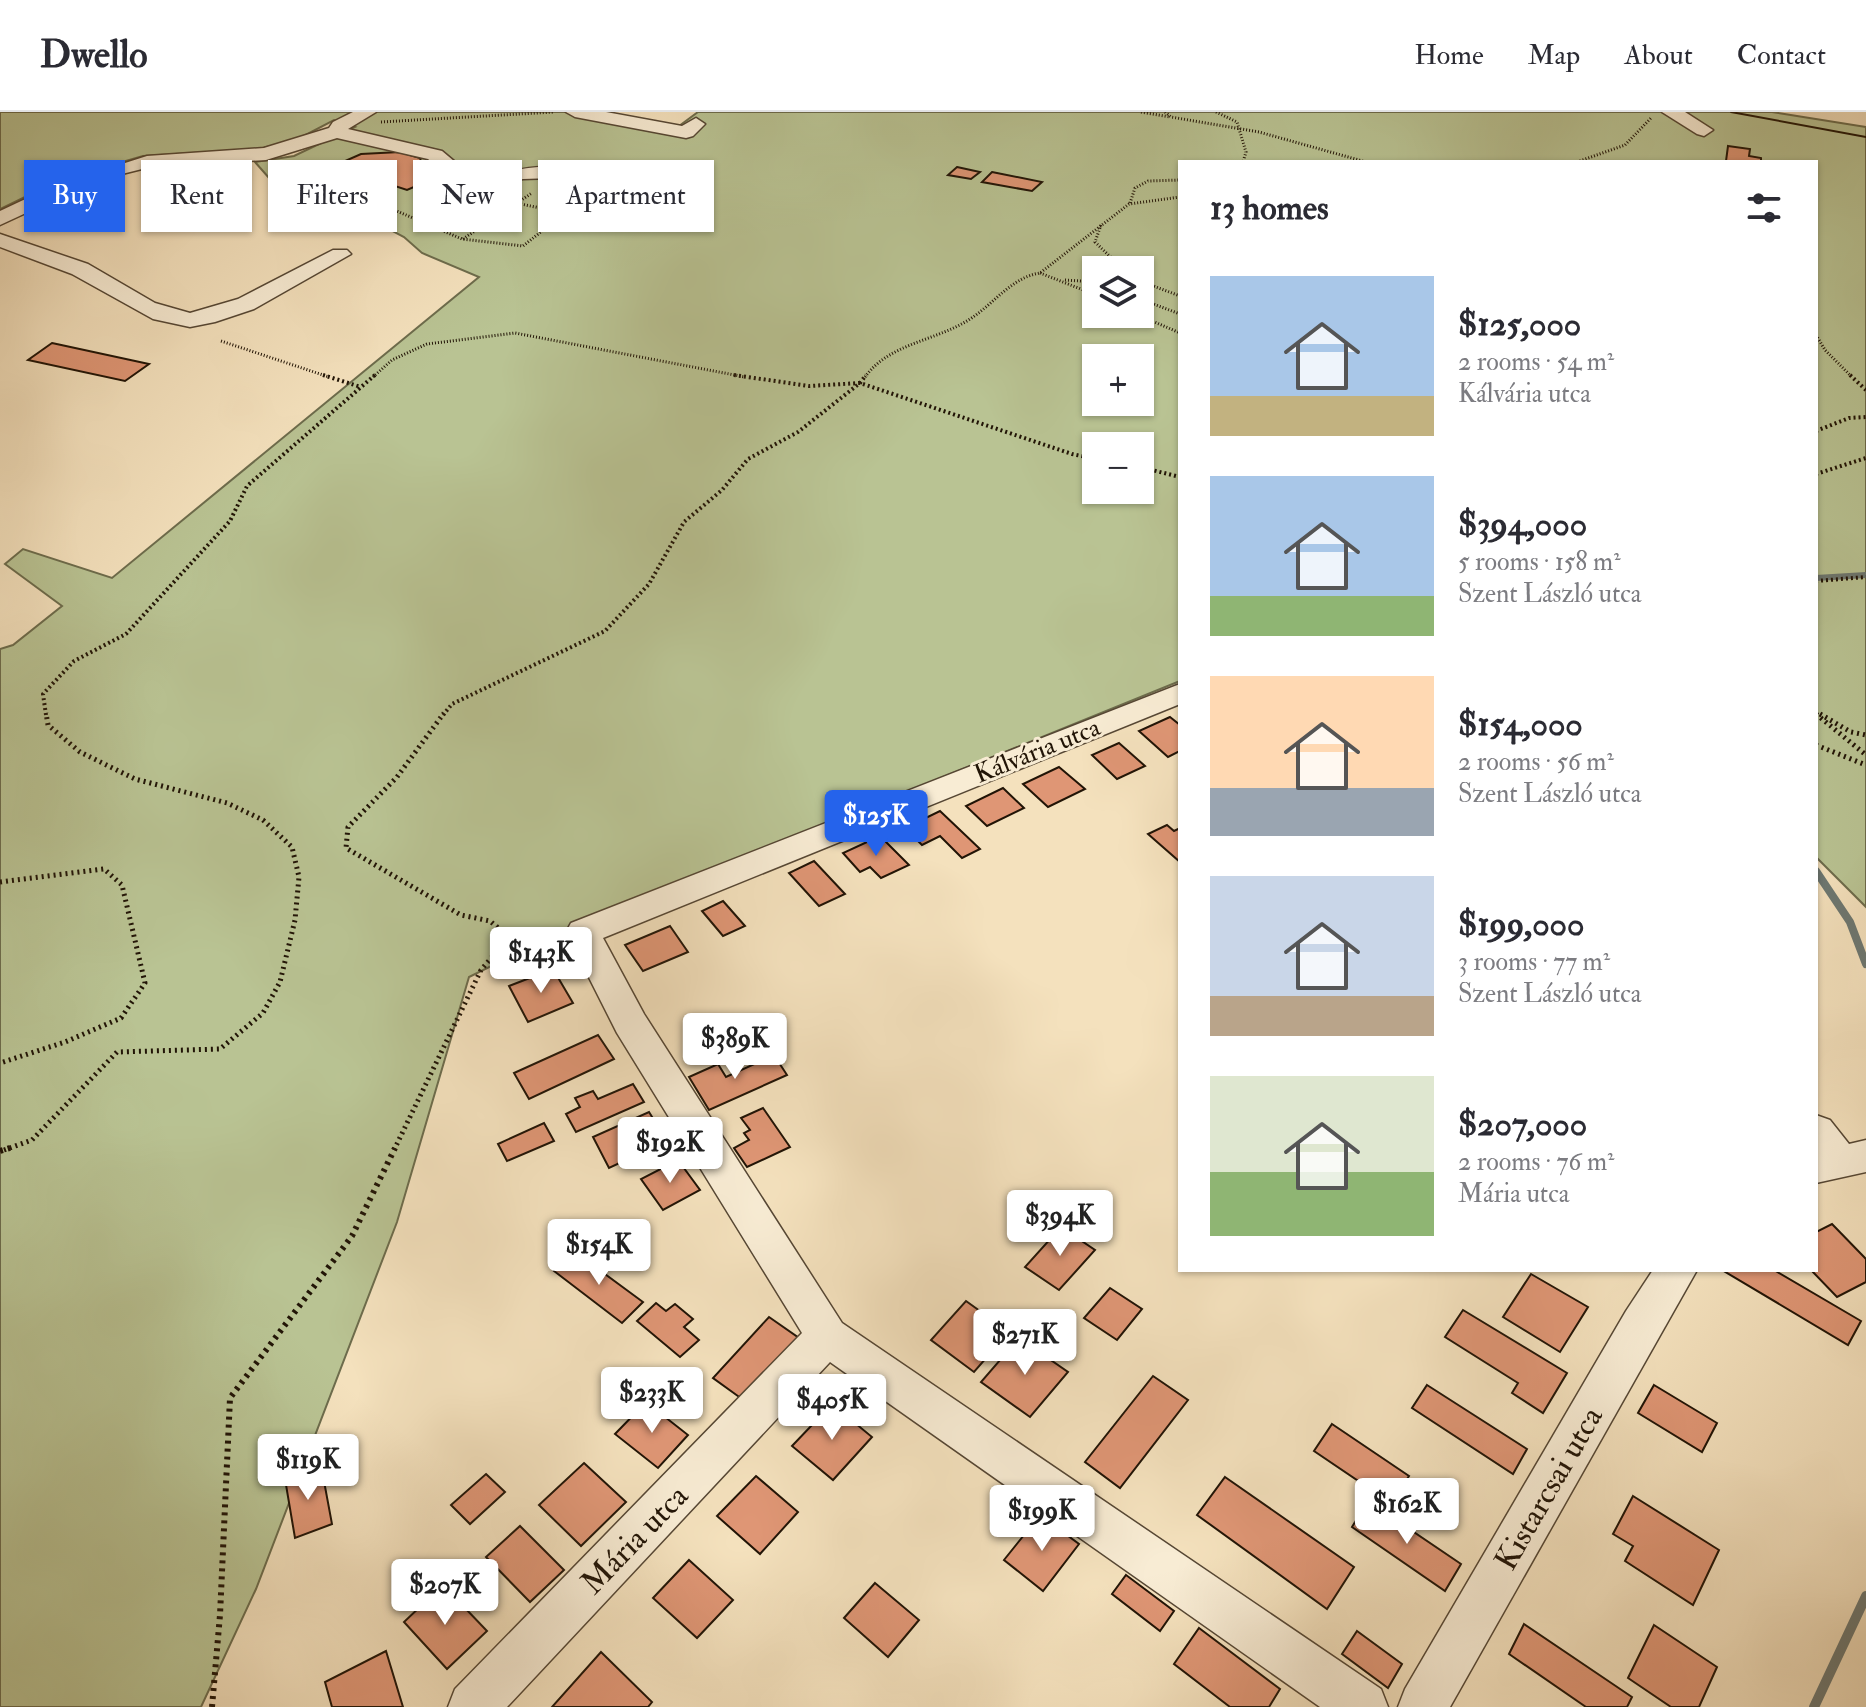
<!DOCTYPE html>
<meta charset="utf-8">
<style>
:root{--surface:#fff;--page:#f7f7f7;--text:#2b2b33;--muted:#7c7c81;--line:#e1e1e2;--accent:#2563eb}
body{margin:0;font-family:"IM FELL Double Pica",serif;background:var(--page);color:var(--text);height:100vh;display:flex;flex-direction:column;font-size:30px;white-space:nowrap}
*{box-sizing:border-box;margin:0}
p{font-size:26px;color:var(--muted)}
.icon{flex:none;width:44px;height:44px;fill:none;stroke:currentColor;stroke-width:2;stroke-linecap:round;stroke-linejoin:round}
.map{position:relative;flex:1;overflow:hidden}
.details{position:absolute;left:1178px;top:48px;width:640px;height:1112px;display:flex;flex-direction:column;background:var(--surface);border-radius:0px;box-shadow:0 2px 6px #0004}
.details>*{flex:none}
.guide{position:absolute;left:24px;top:48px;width:760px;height:72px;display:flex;gap:16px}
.fabs{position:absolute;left:1082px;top:144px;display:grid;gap:16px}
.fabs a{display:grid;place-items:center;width:72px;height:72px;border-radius:0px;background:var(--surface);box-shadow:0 2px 6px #0004;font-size:40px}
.price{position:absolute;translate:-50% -68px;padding:0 18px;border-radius:8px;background:#fff;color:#222;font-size:26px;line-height:52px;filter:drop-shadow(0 2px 4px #0008)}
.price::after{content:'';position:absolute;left:50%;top:48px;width:24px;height:18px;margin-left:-12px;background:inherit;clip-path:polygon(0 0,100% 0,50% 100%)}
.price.active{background:var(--accent);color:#fff}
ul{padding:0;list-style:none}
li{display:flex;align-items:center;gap:24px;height:200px;padding:0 32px}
li span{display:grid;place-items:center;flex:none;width:224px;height:160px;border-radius:0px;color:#555}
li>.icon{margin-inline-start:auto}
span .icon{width:96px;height:96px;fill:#fffc;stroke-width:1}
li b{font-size:34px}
h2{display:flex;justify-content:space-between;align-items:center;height:96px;padding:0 32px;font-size:34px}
.chip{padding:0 28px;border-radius:0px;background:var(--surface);box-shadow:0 2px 6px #0004;font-size:28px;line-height:72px}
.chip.active{background:var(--accent);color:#fff}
header{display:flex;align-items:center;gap:48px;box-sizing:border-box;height:112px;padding:0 40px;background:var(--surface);border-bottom:2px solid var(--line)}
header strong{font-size:38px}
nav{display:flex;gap:44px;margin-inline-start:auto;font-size:28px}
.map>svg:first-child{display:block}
.green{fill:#b9c393;stroke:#6d6c4c;stroke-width:2;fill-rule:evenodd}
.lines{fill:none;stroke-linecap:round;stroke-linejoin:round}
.stream-far2{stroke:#6d7872;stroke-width:6}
.stream-far1{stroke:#6d7872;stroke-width:8}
.stream{stroke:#6d7872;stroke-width:10}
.building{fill:#df9675;stroke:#211406;stroke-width:2}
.minor-casing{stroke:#564734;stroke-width:3}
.path-far3{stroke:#211406;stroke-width:3;stroke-dasharray:1 2;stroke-linecap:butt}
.path-far2{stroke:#211406;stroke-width:4;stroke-dasharray:2 3;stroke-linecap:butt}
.path-far1{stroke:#211406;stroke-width:5;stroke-dasharray:2 4;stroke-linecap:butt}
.path{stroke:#211406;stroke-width:6;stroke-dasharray:3 5;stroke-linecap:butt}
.minor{fill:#f8ecd4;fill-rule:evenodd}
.tram{stroke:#211406;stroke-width:2}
.labels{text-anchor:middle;stroke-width:6;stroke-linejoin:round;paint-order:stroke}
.street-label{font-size:26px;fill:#211406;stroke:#f8ecd4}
.near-street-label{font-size:32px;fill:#211406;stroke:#f8ecd4}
</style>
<header>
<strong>Dwello</strong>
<nav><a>Home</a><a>Map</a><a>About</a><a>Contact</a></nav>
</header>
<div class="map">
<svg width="1866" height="1595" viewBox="0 0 1866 1595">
<rect width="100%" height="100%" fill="#f4e1bd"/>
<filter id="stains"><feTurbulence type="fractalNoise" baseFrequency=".0025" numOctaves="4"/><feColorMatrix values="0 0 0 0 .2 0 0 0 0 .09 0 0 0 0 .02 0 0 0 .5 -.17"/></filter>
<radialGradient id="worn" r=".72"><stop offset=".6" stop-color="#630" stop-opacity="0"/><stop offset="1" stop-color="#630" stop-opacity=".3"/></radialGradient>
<!-- green -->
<path class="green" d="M0,0H603L679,14L698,0H1772L1866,15V795L1816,745V50H1180V569L561,820L469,865L397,1110L256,1477L201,1595H0V537L13,533L62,494L5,452L23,437L112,466L479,165L422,141L404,125L359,101L289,78L269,66L255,50L294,44L355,15L334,8L296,28L258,37L143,44L60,68L0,97ZM1096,158H1140V202H1096ZM1096,246H1140V290H1096ZM1096,334H1140V378H1096Z"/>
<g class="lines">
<!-- stream-far2 -->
<polyline class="stream-far2" points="1816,466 1866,463"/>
<!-- stream-far1 -->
<polyline class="stream-far1" points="1816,759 1850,810 1866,852"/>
<!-- stream -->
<polyline class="stream" points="1814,1595 1866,1484"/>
</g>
<!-- building -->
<g class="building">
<polygon points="1728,34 1750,37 1749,44 1761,46 1761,50 1726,49"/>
<polygon points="400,40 420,46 423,56 442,63 407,78 392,73 379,79 342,64 361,57 345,49 361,42"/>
<polygon points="957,55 980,60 971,67 948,63"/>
<polygon points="992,60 1042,70 1032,79 982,70"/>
<polygon points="52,231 149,252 125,269 28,248"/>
<polygon points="1170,605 1180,613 1180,639 1168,645 1139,619"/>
<polygon points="1119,631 1145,654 1117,667 1092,643"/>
<polygon points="1059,655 1085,677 1048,695 1023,672"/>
<polygon points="1003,676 1024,696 987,714 966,694"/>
<polygon points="940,699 980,737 962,746 940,724 922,733 905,716"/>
<polygon points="1167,713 1174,719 1180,716 1180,750 1148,722"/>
<polygon points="880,724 909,753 881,766 870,755 860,760 843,741"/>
<polygon points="814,749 845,782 819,794 789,761"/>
<polygon points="723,789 745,814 723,824 702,799"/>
<polygon points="670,814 688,840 643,859 625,833"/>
<polygon points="553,857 573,891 528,910 509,874"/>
<polygon points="598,923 614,947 529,987 514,961"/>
<polygon points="774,943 787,963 709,998 689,965 718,952 726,965"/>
<polygon points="633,972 644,990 576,1020 566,1002 580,995 575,986 593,979 598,987"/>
<polygon points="763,996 790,1035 747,1055 734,1036 749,1028 744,1021 750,1018 741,1006"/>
<polygon points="649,1000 667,1029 609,1056 593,1025"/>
<polygon points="544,1011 554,1029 507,1049 498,1032"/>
<polygon points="678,1048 700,1078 663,1098 641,1067"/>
<polygon points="1832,1112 1866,1147 1866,1170 1837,1185 1811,1158 1816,1158 1816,1120"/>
<polygon points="1061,1115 1095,1138 1059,1178 1025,1155"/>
<polygon points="575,1140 643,1190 622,1211 554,1159"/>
<polygon points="1722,1158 1774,1158 1861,1209 1848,1233"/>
<polygon points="1531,1162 1588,1195 1560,1240 1503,1205"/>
<polygon points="1110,1176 1142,1197 1117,1228 1084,1206"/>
<polygon points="966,1189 1009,1220 974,1260 931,1228"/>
<polygon points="656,1191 666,1199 675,1192 693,1207 684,1215 699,1228 680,1245 637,1209"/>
<polygon points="1463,1198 1567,1261 1543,1301 1512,1281 1518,1271 1445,1225"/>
<polygon points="769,1205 799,1226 742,1287 713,1266"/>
<polygon points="1019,1226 1068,1260 1030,1305 981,1270"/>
<polygon points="1153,1264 1188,1288 1120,1376 1085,1350"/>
<polygon points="1427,1273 1527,1337 1513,1362 1412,1296"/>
<polygon points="1654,1273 1717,1311 1702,1340 1638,1301"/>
<polygon points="646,1290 688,1323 658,1356 615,1322"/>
<polygon points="832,1292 872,1325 833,1368 792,1334"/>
<polygon points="1332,1312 1409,1364 1391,1391 1314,1339"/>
<polygon points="584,1351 626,1390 581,1434 539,1393"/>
<polygon points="321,1353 332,1412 295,1426 285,1367"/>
<polygon points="486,1362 505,1380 470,1412 451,1393"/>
<polygon points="756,1364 798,1400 760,1442 717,1404"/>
<polygon points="1225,1365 1354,1455 1327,1497 1197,1403"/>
<polygon points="1633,1384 1719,1438 1693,1493 1625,1449 1633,1434 1613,1422"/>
<polygon points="1368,1389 1461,1452 1445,1479 1352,1415"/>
<polygon points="1040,1403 1079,1432 1043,1479 1004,1448"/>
<polygon points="520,1414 564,1458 530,1490 486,1445"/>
<polygon points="689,1448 733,1488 697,1526 653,1486"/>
<polygon points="1126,1463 1174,1499 1160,1519 1112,1482"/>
<polygon points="875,1471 919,1508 888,1545 844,1506"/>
<polygon points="443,1473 487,1519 447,1557 404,1510"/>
<polygon points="1524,1512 1632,1585 1627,1595 1586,1595 1509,1542"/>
<polygon points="1654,1513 1717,1555 1699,1595 1671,1595 1628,1566"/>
<polygon points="1199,1516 1280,1577 1269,1595 1230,1595 1174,1552"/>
<polygon points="1357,1519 1402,1552 1388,1576 1342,1542"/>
<polygon points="386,1539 403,1595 332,1595 325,1570"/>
<polygon points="601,1540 652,1590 648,1595 552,1595"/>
</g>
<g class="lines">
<defs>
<g id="minor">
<path d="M353,0H376L348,17L442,39L473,65C514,63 536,46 580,61C590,64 600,68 607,76L597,82L553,66L523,67L489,74L487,80C474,85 458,90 448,78L454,68L428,47L337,26L266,48L154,54L122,62L67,82L0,113V99L53,74L147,44L264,36L329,16L333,10Z"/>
<polygon points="566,0 606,0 682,14 696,6 705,12 693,24 686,26 575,5"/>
<polygon points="1662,0 1685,0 1713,18 1704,24 1697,22"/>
<polygon points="0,122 88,152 155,191 190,201 238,187 333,138 347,138 351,142 254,197 215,210 190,215 153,207 72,162 0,135"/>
<polygon points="1180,572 1180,592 603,826 644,902 842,1211 1381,1577 1388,1595 1320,1595 830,1250 507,1595 448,1595 455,1577 802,1221 617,921 566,820 571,811"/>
<polygon points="1816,1003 1830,1008 1849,1032 1866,1028 1866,1060 1816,1071"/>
<polygon points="1653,1158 1697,1158 1450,1595 1398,1595 1405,1577 1626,1199"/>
</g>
</defs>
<!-- minor casing -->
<use href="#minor" class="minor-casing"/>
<!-- path-far3 -->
<g class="path-far3">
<polyline points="1141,0 1170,5"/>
<polyline points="1165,0 1171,5 1259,20 1366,50"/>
<polyline points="1216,0 1237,10 1246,40 1243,50"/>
<polyline points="381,10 554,0"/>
<polyline points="1577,50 1625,33 1652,5"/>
<polygon points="515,89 522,91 512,93"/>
<polyline points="520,89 532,81"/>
<polyline points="378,91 462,127 523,134 580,89"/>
<polyline points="1130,91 1135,76 1148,69 1180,68"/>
<polyline points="521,92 564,101"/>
<polyline points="490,94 511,92"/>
<polyline points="429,99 452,97"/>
<polyline points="417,108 428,105 430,97 440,87"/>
<polyline points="1101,113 1095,130 1124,158"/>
<polyline points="463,127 513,93"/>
<polyline points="1040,161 1096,183"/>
<polyline points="1065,168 1096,170"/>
<polyline points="1140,169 1180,184"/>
<polyline points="1140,187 1180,202"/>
<polyline points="1136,202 1180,221"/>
<polyline points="1816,223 1825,238 1852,265"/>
<polyline points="221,229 329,265"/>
<polyline points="373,265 392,248 427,232 515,221 745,265"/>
<path d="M865,265C890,230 939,229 973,205C995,190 1013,165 1040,161L1129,92L1180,85"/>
</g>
<!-- path-far2 -->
<g class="path-far2">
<polyline points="323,263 361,275"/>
<polyline points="734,263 809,274 860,271 1072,342 1096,347"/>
<polyline points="1850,263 1866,278"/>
<polyline points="1816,319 1849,306 1866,305"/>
<polyline points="1140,355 1180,365"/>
<polyline points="1816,362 1866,346"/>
<polyline points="1816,469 1866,465"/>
<polyline points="46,603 43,582 74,549 126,522 230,409 247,374 375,263"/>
<polyline points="443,603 452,592 605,519 649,472 684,410 722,378 748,347 798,320 860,271 866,263"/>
</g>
<!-- path-far1 -->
<g class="path-far1">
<polyline points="1816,602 1866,643"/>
<polyline points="1820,602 1851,620 1866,623"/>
<polyline points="1816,633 1866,653"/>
<polyline points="0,770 104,757 122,773 145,871 121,906 65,930 0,951"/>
<polyline points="4,1038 32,1028 117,940 220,937 263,901 280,870 295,808 299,765 292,735 263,708 227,691 135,667 80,640 48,613 46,601"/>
<polyline points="394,1038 481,858 509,825 490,809 461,803 346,736 348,715 397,665 444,601"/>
</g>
<!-- path -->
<g class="path">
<polyline points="0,1039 10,1036"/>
<polyline points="212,1595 220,1503 230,1286 352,1124 395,1036"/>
</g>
<!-- minor -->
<use href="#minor" class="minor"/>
<!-- tram -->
<polyline class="tram" points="1731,0 1866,25"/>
</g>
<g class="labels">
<!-- street labels -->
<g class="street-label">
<text transform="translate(1037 638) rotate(-22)" y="9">Kálvária utca</text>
</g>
<!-- near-street labels -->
<g class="near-street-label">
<text transform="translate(1548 1376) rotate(-60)" y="11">Kistarcsai utca</text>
<text transform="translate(634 1427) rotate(-46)" y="11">Mária utca</text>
</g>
</g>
<rect width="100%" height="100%" filter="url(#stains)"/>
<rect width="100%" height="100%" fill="url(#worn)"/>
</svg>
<div class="fabs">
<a><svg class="icon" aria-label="layers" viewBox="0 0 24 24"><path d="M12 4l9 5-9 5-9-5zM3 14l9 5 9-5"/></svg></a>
<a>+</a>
<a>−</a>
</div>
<b class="price active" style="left:876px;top:746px">$125K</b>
<b class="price" style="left:541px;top:883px">$143K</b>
<b class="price" style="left:735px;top:969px">$389K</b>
<b class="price" style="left:670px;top:1073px">$192K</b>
<b class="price" style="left:1060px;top:1146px">$394K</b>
<b class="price" style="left:599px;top:1175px">$154K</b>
<b class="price" style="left:1025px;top:1265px">$271K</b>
<b class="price" style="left:652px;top:1323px">$233K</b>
<b class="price" style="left:832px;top:1330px">$405K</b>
<b class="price" style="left:308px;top:1390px">$119K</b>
<b class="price" style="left:1407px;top:1434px">$162K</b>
<b class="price" style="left:1042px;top:1441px">$199K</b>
<b class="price" style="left:445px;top:1515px">$207K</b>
<div class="guide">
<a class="chip active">Buy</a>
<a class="chip">Rent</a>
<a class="chip">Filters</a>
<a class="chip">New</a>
<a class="chip">Apartment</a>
</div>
<section class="details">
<h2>13 homes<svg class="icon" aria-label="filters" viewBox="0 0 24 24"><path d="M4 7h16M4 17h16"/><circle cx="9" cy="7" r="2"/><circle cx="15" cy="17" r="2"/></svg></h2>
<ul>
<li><span style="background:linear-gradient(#a9c7e8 75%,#c2b280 0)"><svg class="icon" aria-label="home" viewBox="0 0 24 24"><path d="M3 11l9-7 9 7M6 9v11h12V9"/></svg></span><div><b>$125,000</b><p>2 rooms · 54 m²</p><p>Kálvária utca</p></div></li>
<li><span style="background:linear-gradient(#a9c7e8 75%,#8fb573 0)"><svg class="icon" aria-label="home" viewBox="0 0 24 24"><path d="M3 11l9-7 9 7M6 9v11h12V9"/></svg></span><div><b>$394,000</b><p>5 rooms · 158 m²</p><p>Szent László utca</p></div></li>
<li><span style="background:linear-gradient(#ffd9b3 70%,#9aa5b1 0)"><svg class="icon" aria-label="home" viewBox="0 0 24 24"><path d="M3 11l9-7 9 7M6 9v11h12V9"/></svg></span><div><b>$154,000</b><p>2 rooms · 56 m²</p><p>Szent László utca</p></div></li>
<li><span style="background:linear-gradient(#c9d6e8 75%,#b9a48a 0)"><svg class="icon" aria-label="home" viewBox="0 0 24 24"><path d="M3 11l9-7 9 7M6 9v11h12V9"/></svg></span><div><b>$199,000</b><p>3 rooms · 77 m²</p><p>Szent László utca</p></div></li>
<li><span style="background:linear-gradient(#dfe7d0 60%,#8fb573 0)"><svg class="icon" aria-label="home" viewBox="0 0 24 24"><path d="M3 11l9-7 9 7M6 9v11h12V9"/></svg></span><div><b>$207,000</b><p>2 rooms · 76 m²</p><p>Mária utca</p></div></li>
</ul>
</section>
</div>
